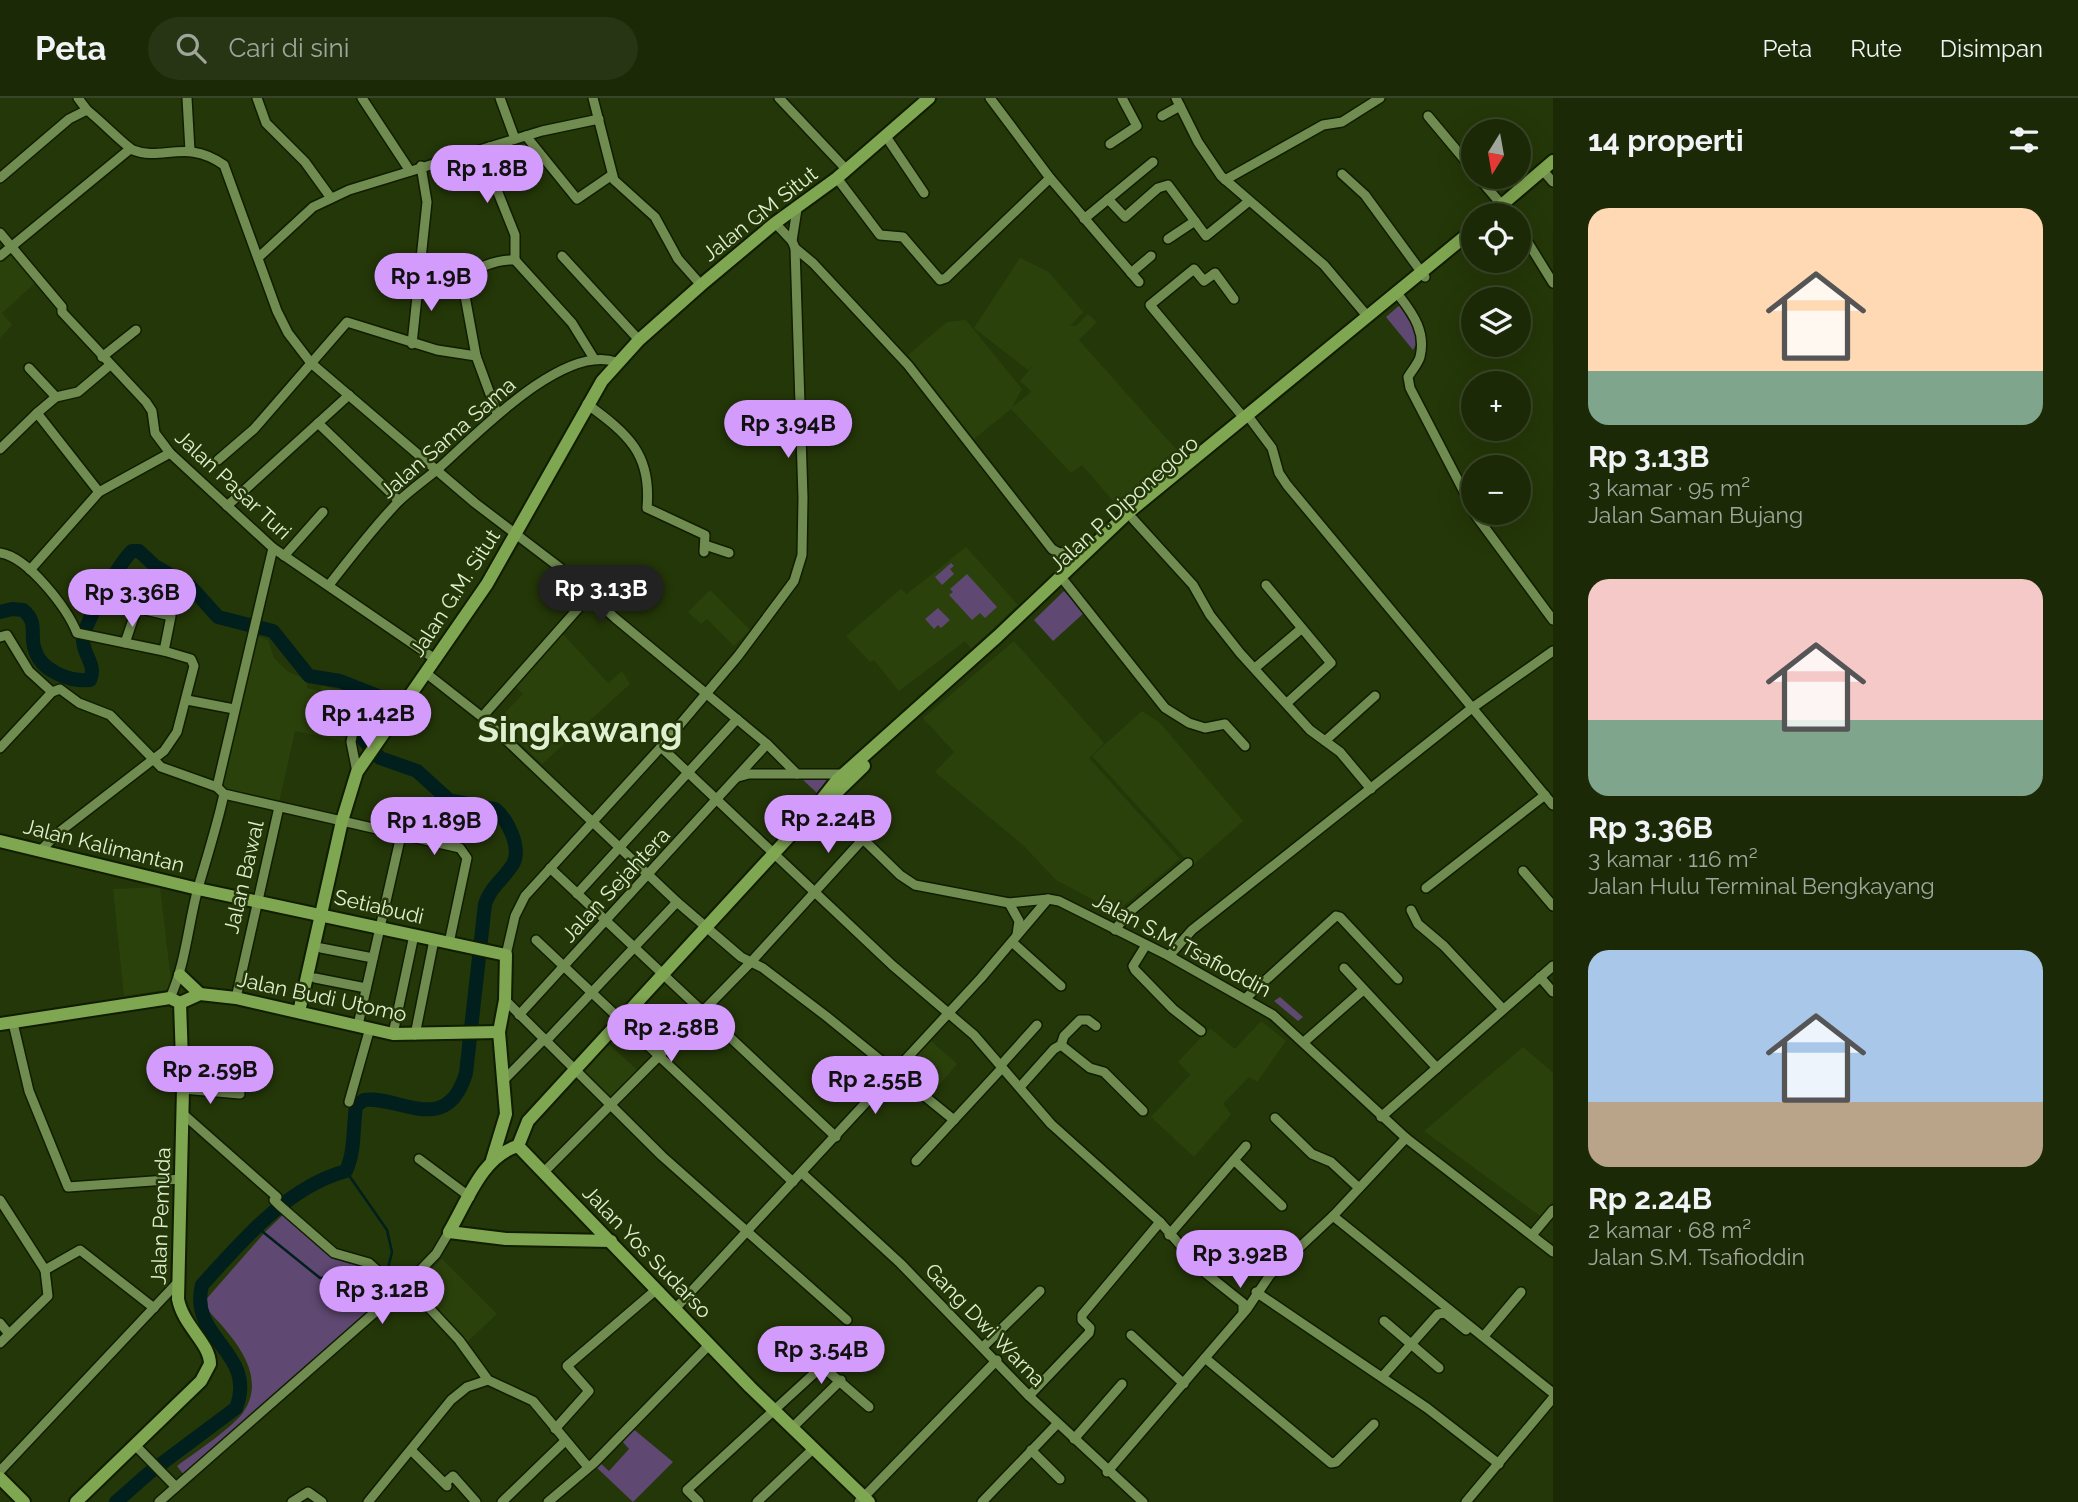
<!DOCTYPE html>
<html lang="id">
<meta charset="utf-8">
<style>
:root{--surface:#1b2906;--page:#283514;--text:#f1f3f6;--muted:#a0a69b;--line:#394528;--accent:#d39cfc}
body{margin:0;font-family:Raleway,sans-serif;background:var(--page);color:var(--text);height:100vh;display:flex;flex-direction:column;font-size:26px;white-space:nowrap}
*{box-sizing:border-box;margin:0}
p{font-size:23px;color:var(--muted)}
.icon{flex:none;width:38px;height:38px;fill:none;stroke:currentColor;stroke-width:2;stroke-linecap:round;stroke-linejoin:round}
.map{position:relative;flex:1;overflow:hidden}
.panel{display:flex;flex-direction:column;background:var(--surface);width:525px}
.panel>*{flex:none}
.needle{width:46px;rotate:191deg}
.buttons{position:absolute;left:1461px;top:21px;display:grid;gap:14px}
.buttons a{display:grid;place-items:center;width:70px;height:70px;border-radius:50%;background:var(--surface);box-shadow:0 7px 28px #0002,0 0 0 2px var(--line);font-size:35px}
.price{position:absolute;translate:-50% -60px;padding:0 16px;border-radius:24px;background:var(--accent);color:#111;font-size:23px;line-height:46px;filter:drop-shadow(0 2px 4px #0008)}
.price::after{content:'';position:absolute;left:50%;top:42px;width:21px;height:16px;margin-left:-10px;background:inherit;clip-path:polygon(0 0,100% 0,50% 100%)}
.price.current{background:#222;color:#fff}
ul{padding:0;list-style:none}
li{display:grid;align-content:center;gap:14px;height:371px;padding:0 35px}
li span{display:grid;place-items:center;height:217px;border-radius:21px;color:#555}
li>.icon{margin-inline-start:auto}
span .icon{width:126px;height:126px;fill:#fffc;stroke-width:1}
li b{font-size:30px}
h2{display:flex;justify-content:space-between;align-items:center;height:84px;padding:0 35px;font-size:30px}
header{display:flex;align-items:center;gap:42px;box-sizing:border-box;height:98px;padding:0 35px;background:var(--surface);border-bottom:2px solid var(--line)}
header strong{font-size:33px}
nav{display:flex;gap:38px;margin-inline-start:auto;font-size:24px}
.search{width:490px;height:63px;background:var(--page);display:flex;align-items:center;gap:18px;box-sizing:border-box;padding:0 24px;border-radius:38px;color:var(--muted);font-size:26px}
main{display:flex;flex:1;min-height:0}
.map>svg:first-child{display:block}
.built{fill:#2b410b}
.green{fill:#5f4871}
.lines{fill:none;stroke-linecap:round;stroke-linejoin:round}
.stream{stroke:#001f1d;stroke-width:2.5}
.river{stroke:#001f1d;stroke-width:14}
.minor-casing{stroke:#101d00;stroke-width:12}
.major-casing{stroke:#101d00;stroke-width:16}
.minor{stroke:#708c50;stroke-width:9}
.major{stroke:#7fa651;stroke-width:12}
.labels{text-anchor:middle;stroke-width:5;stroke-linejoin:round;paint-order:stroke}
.street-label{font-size:21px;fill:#dfefcf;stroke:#243708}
.town-label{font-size:35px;font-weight:bold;fill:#dfefcf;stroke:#243708}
</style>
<header>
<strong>Peta</strong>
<div class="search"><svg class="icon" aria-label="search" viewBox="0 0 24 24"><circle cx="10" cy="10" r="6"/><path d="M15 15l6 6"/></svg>Cari di sini</div>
<nav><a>Peta</a><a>Rute</a><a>Disimpan</a></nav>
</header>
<main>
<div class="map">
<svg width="1553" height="1404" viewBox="0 0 1553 1404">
<rect width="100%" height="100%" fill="#243708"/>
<!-- built -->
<g class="built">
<polygon points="11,152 35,185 2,215 12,227 0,240 0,161"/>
<polygon points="1020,160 1049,174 1083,214 1070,228 1076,228 1088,216 1097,224 1079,242 1182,358 1121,412 1082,367 1071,375 1011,311 974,341 908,257 947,224 966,222 1022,291 1012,309 1029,296 1031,293 1020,283 1035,265 1028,272 974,230"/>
<polygon points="966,449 1018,507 971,551 965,543 899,593 874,562 870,564 846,538 901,491 907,496"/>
<polygon points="710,492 750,532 734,548 707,521 701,526 688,514"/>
<polygon points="562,535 608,585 622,573 630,586 542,666 497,623 523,596 514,587"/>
<polygon points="253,537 268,542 274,560 287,573 307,582 307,590 320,593 322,588 365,597 363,624 356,635 346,633 344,643 295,633 279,705 220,691"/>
<polygon points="1014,543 1104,645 1089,660 1180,761 1116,814 1056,782 1023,747 935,674 954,654 923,620"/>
<polygon points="1142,613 1160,625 1243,723 1192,768 1092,658"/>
<polygon points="160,789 172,891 124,898 113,791"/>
<polygon points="1261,923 1286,943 1257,984 1249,979 1223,1006 1231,1016 1194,1059 1151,1019 1190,977 1178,964 1210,930 1235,951"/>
<polygon points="930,942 957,966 930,998 902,976"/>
<polygon points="608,945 638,973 611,1002 580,974"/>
<polygon points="1523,949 1553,975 1553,1103 1540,1118 1424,1033"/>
<polygon points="442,1161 497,1216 466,1245 412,1191"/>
</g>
<!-- green -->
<g class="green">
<polygon points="1401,206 1411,218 1418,242 1413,252 1386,219"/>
<polygon points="951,465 954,468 950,471 954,476 942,487 935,479"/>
<polygon points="967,476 997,509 985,520 980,515 972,522 949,497 953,494 950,491"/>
<polygon points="1064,493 1084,515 1053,543 1034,522"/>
<polygon points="938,510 950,522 941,530 938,527 934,531 925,521"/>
<polygon points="396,595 402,598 376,638 375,633"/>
<polygon points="800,679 829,679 830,681 819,697"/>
<polygon points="1280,899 1303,919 1298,923 1274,903"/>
<path d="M288,1112L339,1156L374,1166L400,1186L297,1280L183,1376L177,1368C193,1356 235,1328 244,1313C270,1273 226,1232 202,1206L266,1133Z"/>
<polygon points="631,1329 673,1364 633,1404 595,1368 599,1364 609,1373 629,1351 621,1342"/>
</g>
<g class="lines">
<!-- stream -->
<g class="stream">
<polyline points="258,1130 320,1180 371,1172"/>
<polyline points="322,1197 342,1208 363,1202 381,1184 387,1174 392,1154 387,1132 346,1073"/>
</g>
<!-- river -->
<path class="river" d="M0,514L12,511L23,512C39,525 29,536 35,552C41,573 70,584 90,582C97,567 83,557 83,542C82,528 121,463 132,453H139L155,468L190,488L218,519L273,533L309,578L340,583L378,598L381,606L363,641L380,660L417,673L449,702L495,711C507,721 522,749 513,766C504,781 491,788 485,806L466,975C447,1040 399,997 364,1002L356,1008C353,1029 355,1054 346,1073C287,1089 242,1143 202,1187C188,1241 258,1254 236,1310L149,1375L116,1404"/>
<defs>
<g id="minor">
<polyline points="78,0 87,12"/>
<polyline points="187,0 190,53"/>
<polyline points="257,0 266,25 305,64 331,100"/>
<polyline points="362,0 410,73"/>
<polyline points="500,0 515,41"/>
<polyline points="593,0 614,82 655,119 678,161 701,187"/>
<polyline points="779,0 845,70"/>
<polyline points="990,0 1050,80 1139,184"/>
<polyline points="1176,0 1198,44 1221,78 1324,167 1368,219"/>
<polyline points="1162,18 1180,8"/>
<polyline points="1428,18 1474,73"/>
<polyline points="885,37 924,95"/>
<polyline points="526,38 577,101 612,77"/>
<polyline points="1110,46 1137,28 1122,0"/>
<polyline points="489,49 497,92 515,137 515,162"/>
<polyline points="1342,76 1365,97 1425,179"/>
<polyline points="1546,76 1553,84"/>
<polyline points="1478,79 1502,107"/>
<path d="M0,80L69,21L87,12C99,21 124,47 133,52C162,64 186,40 224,67L277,213L288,235L311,265L475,405L559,469L615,520L767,646L797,676"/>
<polyline points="837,80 880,137 903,139 940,182 946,180 1050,80"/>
<polyline points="1225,82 1323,27 1342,24 1380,0"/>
<polyline points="1108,101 1125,119 1158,90 1168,87 1206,138 1248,104"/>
<polyline points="1505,111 1510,117"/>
<polyline points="1084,121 1153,64"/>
<polyline points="775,125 792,143"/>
<polyline points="1519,130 1553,185"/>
<polyline points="0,135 62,209 62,214 146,304 152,313 155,335 170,355 273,450 435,561"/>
<polyline points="1168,141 1195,123"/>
<polyline points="795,150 813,165 908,267 1052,451 1059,455 1078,453"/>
<polyline points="0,158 130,51"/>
<polyline points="260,158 313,109 349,92 542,33 599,21"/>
<polyline points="562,158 639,242"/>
<polyline points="1131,175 1151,158"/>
<path d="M1400,199C1414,217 1426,235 1420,259C1418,266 1412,272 1408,279L1410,290L1474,413"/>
<polyline points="1234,201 1215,175 1204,183 1194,171 1150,207 1244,320"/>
<polyline points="412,246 427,104 421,68"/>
<polyline points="102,259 136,232"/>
<polyline points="29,270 56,299"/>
<path d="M587,306C628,336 652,356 647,410L705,437L704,454"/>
<path d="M497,315L476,258L463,187C468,170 499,161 515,162L572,225L593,259"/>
<polyline points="1251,322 1272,350 1279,375 1287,387 1553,707"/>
<polyline points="318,325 399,403"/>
<polyline points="0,351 37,315"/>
<polyline points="218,362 254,331 347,224 437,252 476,258"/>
<polyline points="99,394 37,315 56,299 78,294 110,267"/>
<polyline points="227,408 349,297"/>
<polyline points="1474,415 1553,522"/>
<polyline points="1133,421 1193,487 1210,517 1240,555 1310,632 1340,654 1371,691"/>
<polyline points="705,447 729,455"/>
<path d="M0,455C28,459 67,510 77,535L164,553"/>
<polyline points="284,458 323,414"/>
<polyline points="30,472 99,394 170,355"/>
<polyline points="1065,484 1165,610 1189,625 1205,630 1225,626 1245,648"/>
<path d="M329,487C351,459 373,430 398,404C410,392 425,382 439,370C476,337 563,245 616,264"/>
<polyline points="1266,487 1331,565 1287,605"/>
<polyline points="0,539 7,537 29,573 52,594"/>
<polyline points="1255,570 1301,531"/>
<polyline points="426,575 482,619 677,804 741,859 763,870 826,918 954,1022"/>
<polyline points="187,602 234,611"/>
<polyline points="482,619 590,497"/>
<polyline points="354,628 351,644 357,674"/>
<polyline points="1325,643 1375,598"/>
<polyline points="661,649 892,867 974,937 1051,1026 1160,1124 1203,1173 1243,1205 1243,1214"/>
<polyline points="0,650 52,594 60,591 79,605 110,617 161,669 217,689 224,696 460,750 467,760 449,845"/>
<polyline points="738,679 749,676 844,676"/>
<polyline points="217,689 273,450"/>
<polyline points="826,705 900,777 915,787 1009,805 1048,801 1059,803 1169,858 1273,917 1406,1040 1553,1154"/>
<polyline points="41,752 58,735 164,653 177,634 194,568 191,561 164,553 171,518 137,510 125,545"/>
<polyline points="550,770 836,1039"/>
<polyline points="1523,773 1553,808"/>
<polyline points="1426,790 1545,697"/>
<polyline points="577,796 737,621"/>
<polyline points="1009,805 1019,823 1017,837"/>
<polyline points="1411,812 1418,826 1444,848 1503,911"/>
<polyline points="1115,832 1128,815 1188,765"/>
<polyline points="536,842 659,958 543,1075"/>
<polyline points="1012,844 1061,888"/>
<polyline points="1146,847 1133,868 1135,872 1173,911 1201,933"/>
<polyline points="321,850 373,860"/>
<polyline points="506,857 515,818 525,798 661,649 738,558 794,483 802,457 803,400 795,150 792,143 797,111"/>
<polyline points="1169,858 1192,832 1472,610 1553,553"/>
<polyline points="1344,870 1437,970"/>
<polyline points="1540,879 1553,894"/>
<polyline points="315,880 366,890"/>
<polyline points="1247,899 1336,818 1340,819 1398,881"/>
<path d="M170,900C186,865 188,827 198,790C207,759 217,728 224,696"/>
<polyline points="236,900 279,709"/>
<polyline points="505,902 662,1058 847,1222"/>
<polyline points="519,917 767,646"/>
<polyline points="13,925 29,993 68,1089 181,1081"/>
<polyline points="358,927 401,737"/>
<polyline points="393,936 414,837"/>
<polyline points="415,937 434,842"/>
<polyline points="546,943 677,804"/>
<polyline points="1304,944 1362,893"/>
<polyline points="1061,947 1064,938 1080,922 1088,922 1096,928"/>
<polyline points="1001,967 1037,927"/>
<polyline points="504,982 544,941"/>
<polyline points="1020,989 1054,951 1061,947 1090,970 1104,974 1143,1013"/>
<polyline points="183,991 240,996"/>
<polyline points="349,1004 370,930"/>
<polyline points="182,1015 277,1099 274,1102 279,1107 334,1155 369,1165 399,1192"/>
<polyline points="1381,1019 1553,868"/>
<polyline points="1275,1020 1312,1056 1331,1064 1359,1090"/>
<polyline points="419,1061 470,1099"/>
<polyline points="1234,1062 1282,1108"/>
<polyline points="916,1063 1002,970"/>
<polyline points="802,1075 900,1165 1029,1298 1143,1404"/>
<polyline points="793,1084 659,958 751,864 863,741"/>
<polyline points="0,1102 45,1172"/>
<polyline points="1333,1118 1553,1295"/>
<polyline points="1169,1137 1246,1048"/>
<polyline points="1532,1137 1553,1112"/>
<polyline points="45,1172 80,1152 154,1210"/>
<polyline points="407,1186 459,1242 488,1282 533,1303 588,1369"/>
<polyline points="1256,1194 1427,1310 1499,1366"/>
<polyline points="675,1211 981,880 1048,801"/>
<polyline points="1384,1223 1439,1270"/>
<polyline points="0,1225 9,1236"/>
<polyline points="1131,1237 1184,1286"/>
<polyline points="1484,1238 1521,1194"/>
<polyline points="0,1245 48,1198 45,1172"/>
<polyline points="984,1248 1040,1193"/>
<polyline points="1205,1260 1331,1365 1336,1364 1374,1326"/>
<polyline points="1382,1279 1438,1216 1445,1215 1466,1232"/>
<polyline points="1029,1298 1089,1235 1090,1230 1082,1222 1082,1217 1160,1124"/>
<polyline points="793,1329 841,1282"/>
<polyline points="555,1331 589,1293 567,1268 657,1191"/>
<polyline points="1074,1341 1122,1286"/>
<polyline points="135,1347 176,1389"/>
<polyline points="1031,1352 1060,1381"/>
<polyline points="412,1353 447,1388"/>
<polyline points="0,1373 178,1184"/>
<polyline points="1107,1374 1247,1211 1270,1177 1333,1118 1406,1040"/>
<polyline points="445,1385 453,1378 476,1404"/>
<polyline points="159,1404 407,1186 436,1156 449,1134"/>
<polyline points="292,1404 308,1394 322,1404"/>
<polyline points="368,1404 451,1302 467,1289 488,1282"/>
<polyline points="502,1404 565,1343"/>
<polyline points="548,1404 594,1365 710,1246"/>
<polyline points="699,1404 687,1392 819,1271 823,1269 869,1309"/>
<polyline points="757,1404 814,1350"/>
<polyline points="859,1404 997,1262"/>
<polyline points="982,1404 1057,1326"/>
<polyline points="1466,1404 1553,1300"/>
</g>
<g id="major">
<polyline points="1490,117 1553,63"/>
<polyline points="829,702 864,668"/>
<polyline points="0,743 198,791 506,857 505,902 499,934 506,1016 492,1062"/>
<polyline points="180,877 200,896"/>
<polyline points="180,905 200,896 236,900 393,936 499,934"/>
<polyline points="299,914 342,723 357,674 487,486 602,283 639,242 701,187 775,125 837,80 929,0"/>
<path d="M0,926L170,900L180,905L183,991L178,1201C183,1228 210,1245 210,1266L201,1283L76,1404"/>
<polyline points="518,1048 528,1023 811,715 837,682 998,538 1129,414 1474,131"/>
<polyline points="518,1048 750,1289 869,1404"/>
<path d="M518,1048C482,1058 467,1104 449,1134L506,1141L611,1143"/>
<polyline points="0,1380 24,1404"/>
</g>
</defs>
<!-- minor casing -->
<use href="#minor" class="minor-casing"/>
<!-- major casing -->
<use href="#major" class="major-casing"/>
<!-- minor -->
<use href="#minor" class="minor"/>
<!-- major -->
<use href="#major" class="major"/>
</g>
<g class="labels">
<!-- street labels -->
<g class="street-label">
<text transform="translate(760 116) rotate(-38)" y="7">Jalan GM Situt</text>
<text transform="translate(448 340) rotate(-41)" y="7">Jalan Sama Sama</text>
<text transform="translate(233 387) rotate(43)" y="7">Jalan Pasar Turi</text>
<text transform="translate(1124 406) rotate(-42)" y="7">Jalan P. Diponegoro</text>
<text transform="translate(455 495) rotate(-57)" y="7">Jalan G.M. Situt</text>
<text transform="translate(104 748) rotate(14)" y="7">Jalan Kalimantan</text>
<text transform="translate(244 779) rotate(-77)" y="7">Jalan Bawal</text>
<text transform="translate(616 787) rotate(-47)" y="7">Jalan Sejahtera</text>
<text transform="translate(379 809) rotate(13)" y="7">Setiabudi</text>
<text transform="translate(1182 847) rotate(28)" y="7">Jalan S.M. Tsafioddin</text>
<text transform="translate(322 899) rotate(12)" y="7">Jalan Budi Utomo</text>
<text transform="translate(161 1118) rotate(-88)" y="7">Jalan Pemuda</text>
<text transform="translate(647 1154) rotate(46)" y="7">Jalan Yos Sudarso</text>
<text transform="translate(985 1227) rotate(46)" y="7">Gang Dwi Warna</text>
</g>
<!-- town labels -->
<g class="town-label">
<text x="580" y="644">Singkawang</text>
</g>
</g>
</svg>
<div class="buttons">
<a><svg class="needle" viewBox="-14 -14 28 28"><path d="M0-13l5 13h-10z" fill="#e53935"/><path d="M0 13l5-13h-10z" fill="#a0a69b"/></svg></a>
<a><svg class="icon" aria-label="locate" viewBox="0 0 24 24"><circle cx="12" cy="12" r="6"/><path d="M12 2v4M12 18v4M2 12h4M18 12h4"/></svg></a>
<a><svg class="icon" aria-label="layers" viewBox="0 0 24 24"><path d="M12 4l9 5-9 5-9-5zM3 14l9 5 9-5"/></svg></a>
<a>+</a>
<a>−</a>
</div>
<b class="price" style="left:487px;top:107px">Rp 1.8B</b>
<b class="price" style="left:431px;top:215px">Rp 1.9B</b>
<b class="price" style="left:788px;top:362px">Rp 3.94B</b>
<b class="price current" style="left:601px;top:527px">Rp 3.13B</b>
<b class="price" style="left:132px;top:531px">Rp 3.36B</b>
<b class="price" style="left:368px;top:652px">Rp 1.42B</b>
<b class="price" style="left:828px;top:757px">Rp 2.24B</b>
<b class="price" style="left:434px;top:759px">Rp 1.89B</b>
<b class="price" style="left:671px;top:966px">Rp 2.58B</b>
<b class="price" style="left:210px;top:1008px">Rp 2.59B</b>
<b class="price" style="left:875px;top:1018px">Rp 2.55B</b>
<b class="price" style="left:1240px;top:1192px">Rp 3.92B</b>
<b class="price" style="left:382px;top:1228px">Rp 3.12B</b>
<b class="price" style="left:821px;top:1288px">Rp 3.54B</b>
</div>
<section class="panel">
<h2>14 properti<svg class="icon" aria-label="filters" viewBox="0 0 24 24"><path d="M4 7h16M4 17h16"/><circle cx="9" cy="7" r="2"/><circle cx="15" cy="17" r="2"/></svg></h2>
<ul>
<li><span style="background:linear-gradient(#ffd9b3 75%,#7fa58c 0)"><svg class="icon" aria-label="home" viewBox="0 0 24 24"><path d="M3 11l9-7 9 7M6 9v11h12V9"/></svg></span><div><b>Rp 3.13B</b><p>3 kamar · 95 m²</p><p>Jalan Saman Bujang</p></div></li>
<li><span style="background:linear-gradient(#f6c9c9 65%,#7fa58c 0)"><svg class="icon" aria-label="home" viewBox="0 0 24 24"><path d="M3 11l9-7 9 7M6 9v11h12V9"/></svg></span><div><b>Rp 3.36B</b><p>3 kamar · 116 m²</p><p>Jalan Hulu Terminal Bengkayang</p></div></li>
<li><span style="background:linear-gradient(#a9c7e8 70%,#b9a48a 0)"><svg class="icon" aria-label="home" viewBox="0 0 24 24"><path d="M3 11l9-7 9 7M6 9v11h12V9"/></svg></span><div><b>Rp 2.24B</b><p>2 kamar · 68 m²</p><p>Jalan S.M. Tsafioddin</p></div></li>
</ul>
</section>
</main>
